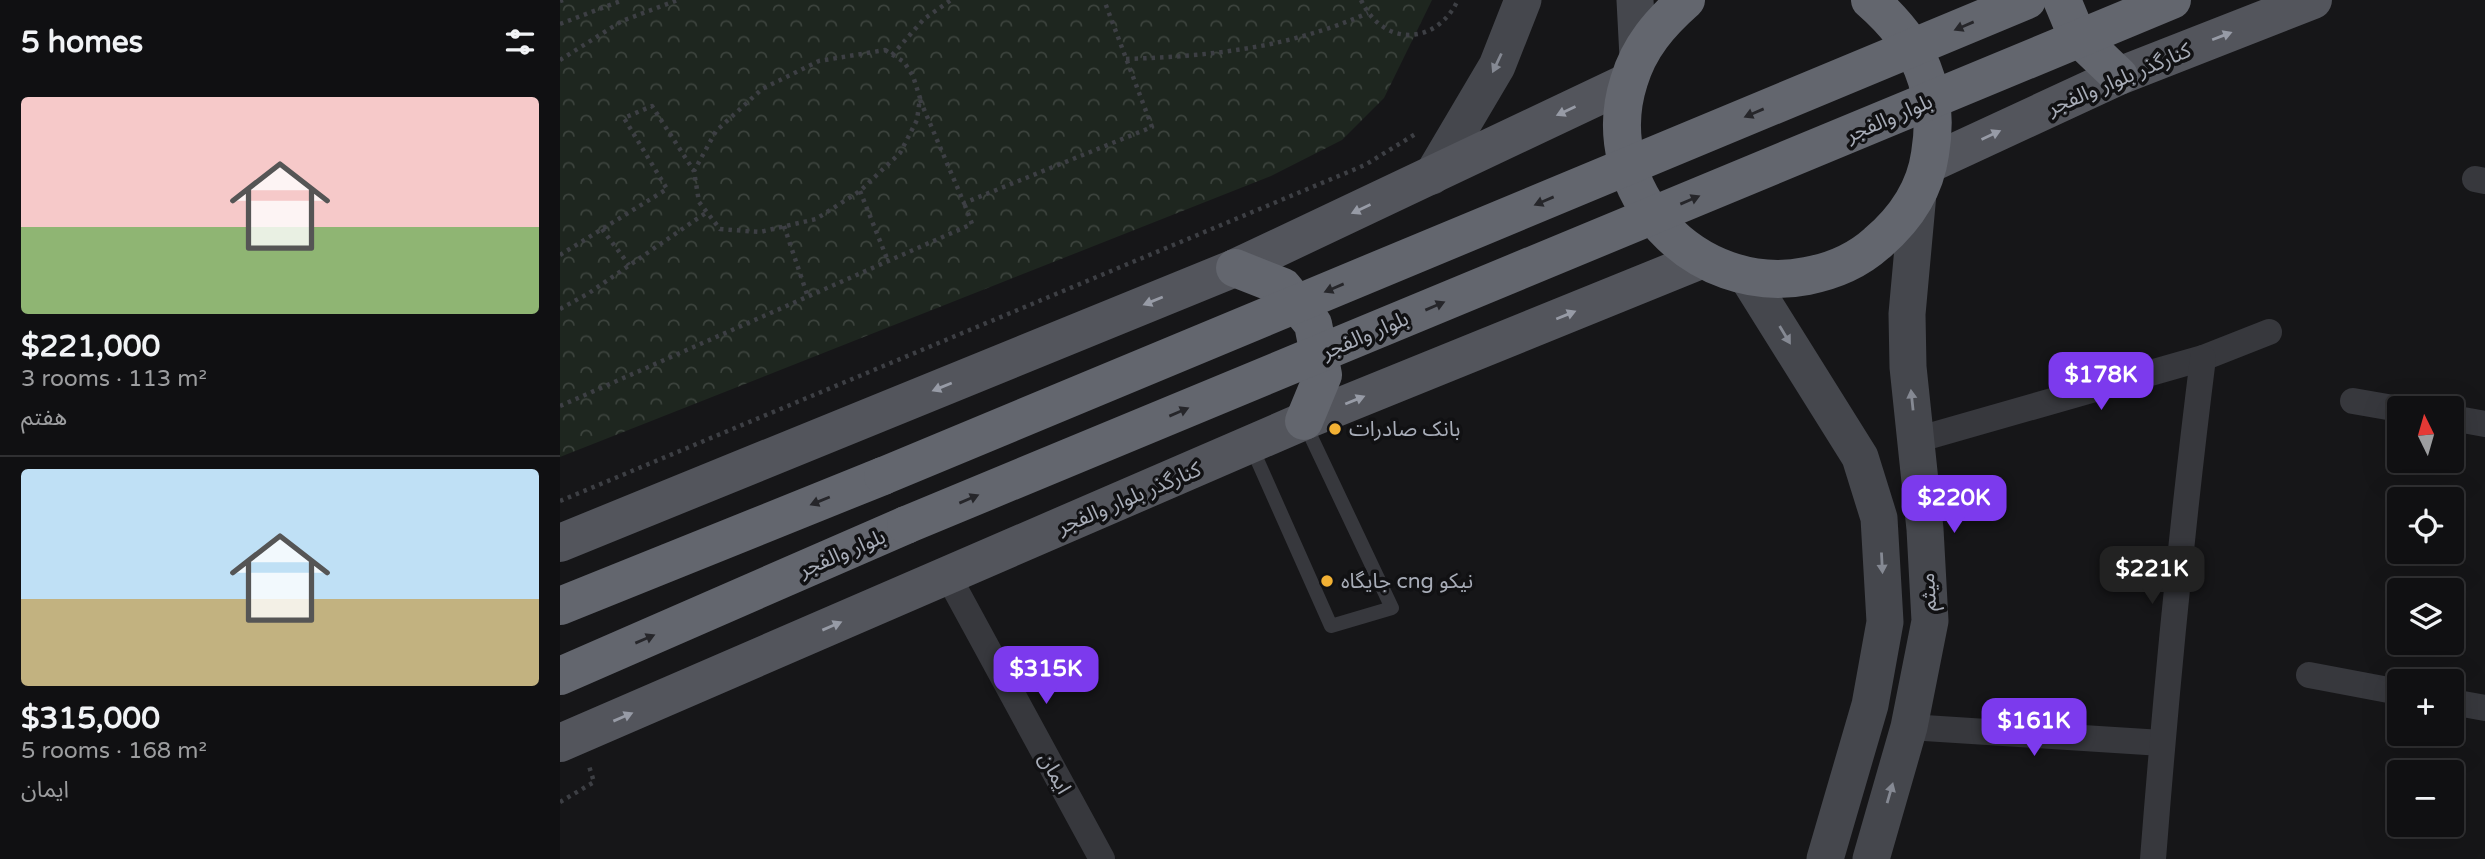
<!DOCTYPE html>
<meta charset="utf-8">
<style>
:root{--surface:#101012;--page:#19191b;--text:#f1f3f6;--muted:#9c9d9f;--line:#303032;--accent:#7c3aed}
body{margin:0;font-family:"Varela Round","Noto Sans Arabic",sans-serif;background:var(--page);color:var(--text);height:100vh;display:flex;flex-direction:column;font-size:26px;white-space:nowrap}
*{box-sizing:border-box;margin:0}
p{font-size:23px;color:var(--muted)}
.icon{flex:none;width:38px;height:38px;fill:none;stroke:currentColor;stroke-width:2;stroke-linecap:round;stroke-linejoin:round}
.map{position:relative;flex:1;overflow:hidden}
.sheet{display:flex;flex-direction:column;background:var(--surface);width:560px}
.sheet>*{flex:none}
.needle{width:46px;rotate:355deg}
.buttons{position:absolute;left:1827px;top:396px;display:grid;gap:14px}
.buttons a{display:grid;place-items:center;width:77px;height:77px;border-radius:7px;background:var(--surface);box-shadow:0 7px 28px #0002,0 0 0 2px var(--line);font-size:35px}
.price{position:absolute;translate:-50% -60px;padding:0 16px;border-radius:14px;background:var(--accent);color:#fff;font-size:23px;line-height:46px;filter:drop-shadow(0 2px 4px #0008)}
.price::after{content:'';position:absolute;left:50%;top:42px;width:21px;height:16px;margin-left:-10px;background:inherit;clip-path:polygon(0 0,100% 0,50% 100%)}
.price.current{background:#222;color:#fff}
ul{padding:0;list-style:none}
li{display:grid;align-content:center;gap:14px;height:371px;padding:0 21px}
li+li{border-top:2px solid var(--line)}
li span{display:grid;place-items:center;height:217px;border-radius:7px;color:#555}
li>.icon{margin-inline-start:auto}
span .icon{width:126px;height:126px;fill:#fffc;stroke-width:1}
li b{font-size:30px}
h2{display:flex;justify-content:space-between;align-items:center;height:84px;padding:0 21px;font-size:30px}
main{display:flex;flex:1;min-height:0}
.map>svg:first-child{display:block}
.park{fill:url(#park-crowns)}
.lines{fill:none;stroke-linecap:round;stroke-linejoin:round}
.path{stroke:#3d3f44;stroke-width:4.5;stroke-dasharray:3.5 5;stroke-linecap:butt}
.lane{stroke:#37383d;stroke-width:14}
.street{stroke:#37383d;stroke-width:26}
.secondary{stroke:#45474d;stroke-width:37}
.primary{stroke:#53555c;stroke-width:38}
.highway{stroke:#63666e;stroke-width:38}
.highway-bridge{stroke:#63666e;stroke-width:38}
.oneway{fill:#26262a}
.oneway2{fill:#979ba6}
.oneway3{fill:#858993}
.poi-dot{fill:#f2b134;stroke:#111113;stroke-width:2.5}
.labels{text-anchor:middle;stroke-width:7;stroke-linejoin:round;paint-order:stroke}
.street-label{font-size:21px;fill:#a8adb8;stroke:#111113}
.poi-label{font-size:21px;fill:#a8adb8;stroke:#111113;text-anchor:start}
</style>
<main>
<section class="sheet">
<h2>5 homes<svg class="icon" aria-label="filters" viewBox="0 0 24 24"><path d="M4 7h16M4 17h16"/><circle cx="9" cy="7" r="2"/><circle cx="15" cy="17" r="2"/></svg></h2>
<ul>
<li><span style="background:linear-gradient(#f6c9c9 60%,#8fb573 0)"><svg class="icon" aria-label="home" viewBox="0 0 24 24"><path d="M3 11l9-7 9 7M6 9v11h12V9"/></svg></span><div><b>$221,000</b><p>3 rooms · 113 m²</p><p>هفتم</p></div></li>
<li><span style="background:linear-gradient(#bfe0f5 60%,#c2b280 0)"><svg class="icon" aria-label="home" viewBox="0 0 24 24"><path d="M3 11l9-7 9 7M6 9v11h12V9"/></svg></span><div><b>$315,000</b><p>5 rooms · 168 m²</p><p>ایمان</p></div></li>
</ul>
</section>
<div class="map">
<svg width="1925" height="859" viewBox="0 0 1925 859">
<defs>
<pattern id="park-crowns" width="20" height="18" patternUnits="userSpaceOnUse" patternTransform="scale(1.75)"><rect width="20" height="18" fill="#1e261f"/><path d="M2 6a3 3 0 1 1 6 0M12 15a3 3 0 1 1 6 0" fill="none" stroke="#3c433d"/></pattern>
</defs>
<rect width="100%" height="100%" fill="#161618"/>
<!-- park -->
<polygon class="park" points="0,0 872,0 824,98 782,140 711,176 0,457"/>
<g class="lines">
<!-- path -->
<g class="path">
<path d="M801,0C823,47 876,46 898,0"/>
<polyline points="0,1 3,0"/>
<polyline points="0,24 63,0"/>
<polygon points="325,50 344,62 353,76 360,98 357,120 340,153 300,191 256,219 200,232 160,229 139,202 134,171 156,131 202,89 259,61"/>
<polyline points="332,55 364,19 391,0"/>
<path d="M566,59C652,56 728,48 808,13"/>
<polyline points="0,60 62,21 118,0"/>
<polyline points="360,100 404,203 592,127 544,0"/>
<polyline points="300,191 328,261"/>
<polyline points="224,226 248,297"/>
<polyline points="42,229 69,265"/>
<polyline points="0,255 107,189 64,118 92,106 134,171"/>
<polyline points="0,309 29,293 147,212"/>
<polyline points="0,406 412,224 404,203"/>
<polyline points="0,501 805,165 857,133"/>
<polyline points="0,802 34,782 29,766"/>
</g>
<!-- lane -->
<polyline class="lane" points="691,446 771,626 832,608 744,422"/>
<!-- street -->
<g class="street">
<polyline points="1915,179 1925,181"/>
<polyline points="1793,401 1839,409"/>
<polyline points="1892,418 1925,424"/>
<polyline points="1356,440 1643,358 1709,332"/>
<polyline points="388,576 542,859"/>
<polyline points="1749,675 1839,692"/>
<polyline points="1892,702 1925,708"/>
<polyline points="1349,727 1602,743"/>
<path d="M1593,859C1606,692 1622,525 1643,358"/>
</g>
<!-- secondary -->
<g class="secondary">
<polyline points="1075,0 1078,57"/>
<polyline points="872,176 937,66 963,0"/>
<polyline points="1188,278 1300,457 1319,518 1325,622 1310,705 1265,859"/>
<polyline points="1311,859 1349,727 1370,621 1365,529 1348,367 1347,314 1358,193"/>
</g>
<!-- primary -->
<g class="primary">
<polyline points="1369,164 1559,76 1753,0"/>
<polyline points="0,543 675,268 1068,82"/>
<polyline points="0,743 744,421 1141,260"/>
</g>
<!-- highway -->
<g class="highway">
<path d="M1126,0C1100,23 1079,47 1069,81C1034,190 1136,298 1247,276C1273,271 1297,261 1317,243C1344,220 1365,190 1370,154C1381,88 1359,43 1310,0"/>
<polyline points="1502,0 1517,36 1559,76"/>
<polyline points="675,268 723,287 753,324 763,375 744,421"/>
<polyline points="0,606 323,476"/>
<polyline points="0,676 346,525"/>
</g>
<!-- highway-bridge -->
<g class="highway-bridge">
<polyline points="323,476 1467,0"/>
<polyline points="346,525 1612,0"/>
</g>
</g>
<!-- one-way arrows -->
<defs><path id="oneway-solid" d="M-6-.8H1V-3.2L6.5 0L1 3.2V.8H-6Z" transform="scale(1.75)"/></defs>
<g class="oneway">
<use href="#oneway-solid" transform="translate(1404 26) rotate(157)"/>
<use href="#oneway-solid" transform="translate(1194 113) rotate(157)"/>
<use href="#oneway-solid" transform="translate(1130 200) rotate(-23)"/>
<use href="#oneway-solid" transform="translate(984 201) rotate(157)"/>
<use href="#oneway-solid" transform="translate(774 288) rotate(157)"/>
<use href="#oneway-solid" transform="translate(875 306) rotate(-23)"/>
<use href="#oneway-solid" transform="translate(619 412) rotate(-23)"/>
<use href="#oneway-solid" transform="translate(409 499) rotate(-23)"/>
<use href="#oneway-solid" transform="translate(260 501) rotate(158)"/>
<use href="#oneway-solid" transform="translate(85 639) rotate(-23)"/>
</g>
<g class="oneway2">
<use href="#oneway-solid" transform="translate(1662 36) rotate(-21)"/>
<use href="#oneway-solid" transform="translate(1006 111) rotate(155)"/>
<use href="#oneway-solid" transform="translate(1431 135) rotate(-25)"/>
<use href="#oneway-solid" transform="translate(801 209) rotate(155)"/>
<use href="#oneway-solid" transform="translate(593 301) rotate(158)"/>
<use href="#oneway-solid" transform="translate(1006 315) rotate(-22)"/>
<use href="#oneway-solid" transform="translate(382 387) rotate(158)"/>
<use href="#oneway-solid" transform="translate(795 400) rotate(-22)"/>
<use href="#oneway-solid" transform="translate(272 626) rotate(-23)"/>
<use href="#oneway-solid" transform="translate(63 717) rotate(-23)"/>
</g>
<g class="oneway3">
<use href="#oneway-solid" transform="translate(937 63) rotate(115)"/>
<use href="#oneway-solid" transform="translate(1225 335) rotate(59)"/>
<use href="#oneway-solid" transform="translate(1352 400) rotate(-96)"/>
<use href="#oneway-solid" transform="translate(1322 563) rotate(87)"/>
<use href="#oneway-solid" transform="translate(1330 793) rotate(-74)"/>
</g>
<!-- markers -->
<g class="poi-dot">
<circle cx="775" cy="429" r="7"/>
<circle cx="767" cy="581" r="7"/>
</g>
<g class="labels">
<!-- street labels -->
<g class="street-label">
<text transform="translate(1559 79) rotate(-23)" y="7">کنارگذر بلوار والفجر</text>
<text transform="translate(1329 118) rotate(-23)" y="7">بلوار والفجر</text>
<text transform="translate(805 335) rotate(-23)" y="7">بلوار والفجر</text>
<text transform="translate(569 498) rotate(-23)" y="7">کنارگذر بلوار والفجر</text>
<text transform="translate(282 553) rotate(-23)" y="7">بلوار والفجر</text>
<text transform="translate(1368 592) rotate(-93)" y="7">میثم</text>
<text transform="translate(495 773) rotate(61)" y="7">ایمان</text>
</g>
<!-- poi labels -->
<g class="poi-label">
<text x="789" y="436">بانک صادرات</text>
<text x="781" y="588">جایگاه cng نیکو</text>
</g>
</g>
</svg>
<div class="buttons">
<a><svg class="needle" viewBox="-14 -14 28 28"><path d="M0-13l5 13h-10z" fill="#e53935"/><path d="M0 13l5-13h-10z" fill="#9c9d9f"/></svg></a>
<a><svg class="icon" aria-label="locate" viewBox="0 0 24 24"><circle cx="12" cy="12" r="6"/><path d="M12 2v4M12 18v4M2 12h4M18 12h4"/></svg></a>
<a><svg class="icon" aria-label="layers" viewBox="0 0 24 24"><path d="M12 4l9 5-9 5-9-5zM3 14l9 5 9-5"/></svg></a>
<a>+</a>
<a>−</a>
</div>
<b class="price" style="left:1541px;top:412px">$178K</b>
<b class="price" style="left:1394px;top:535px">$220K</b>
<b class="price current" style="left:1592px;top:606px">$221K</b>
<b class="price" style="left:486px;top:706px">$315K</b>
<b class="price" style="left:1474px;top:758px">$161K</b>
</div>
</main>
